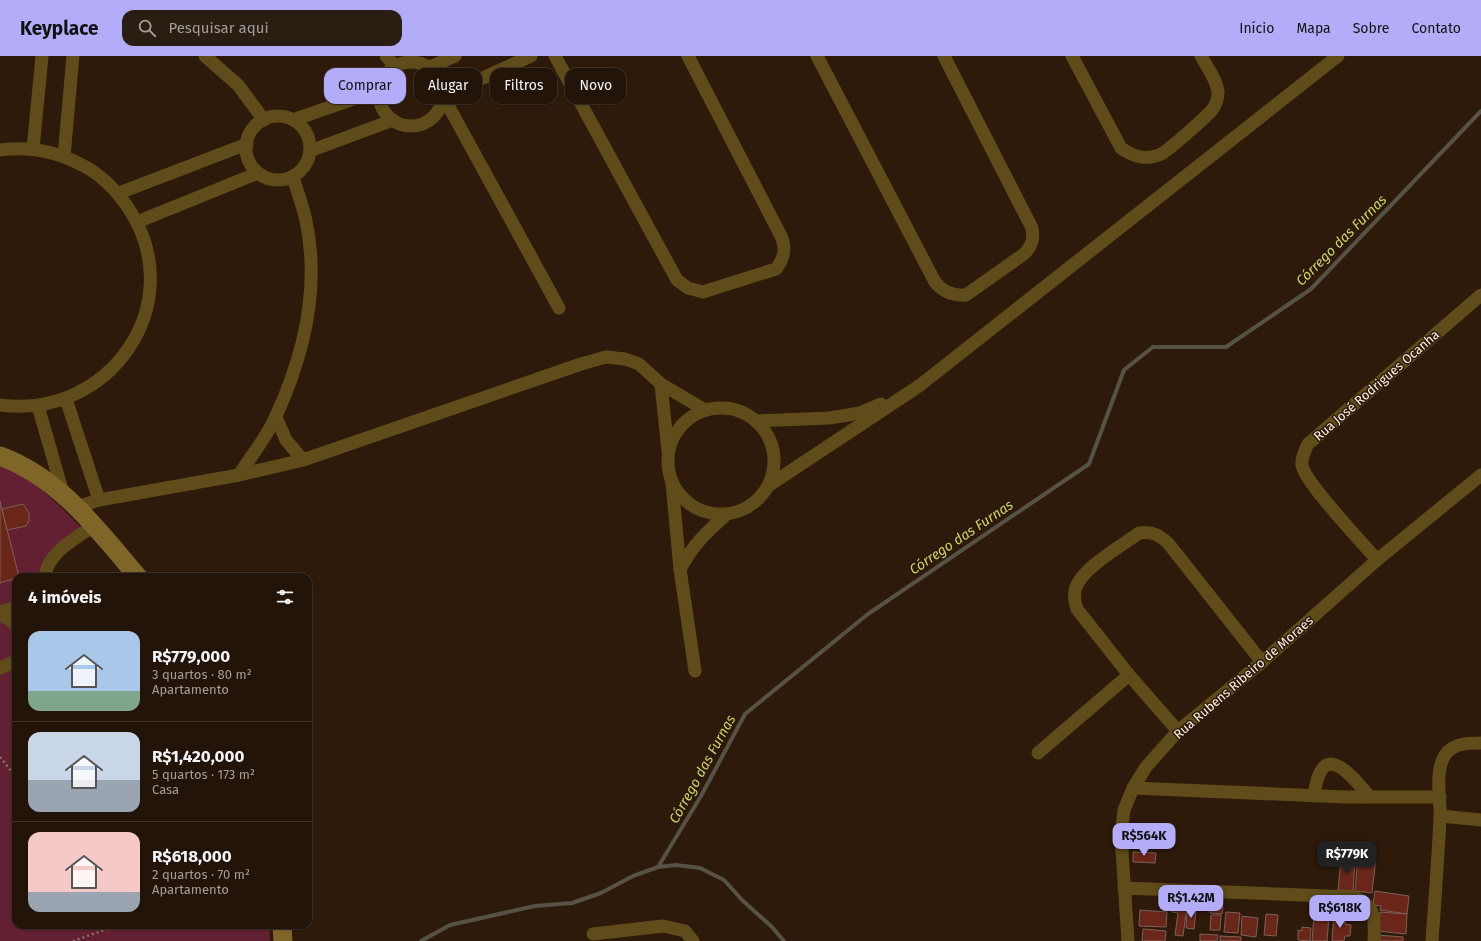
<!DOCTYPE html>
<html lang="pt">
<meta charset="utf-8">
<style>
:root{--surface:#221408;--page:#2a1d12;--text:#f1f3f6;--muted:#a29e9c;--line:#3f3329;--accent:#b3adf9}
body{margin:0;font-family:"Fira Sans",sans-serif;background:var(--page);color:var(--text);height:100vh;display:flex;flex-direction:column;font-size:15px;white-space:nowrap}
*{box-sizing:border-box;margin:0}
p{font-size:13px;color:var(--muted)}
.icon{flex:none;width:22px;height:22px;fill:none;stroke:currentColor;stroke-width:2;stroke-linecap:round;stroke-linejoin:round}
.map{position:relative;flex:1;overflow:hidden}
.panel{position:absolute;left:12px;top:517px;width:300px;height:356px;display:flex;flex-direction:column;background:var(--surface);border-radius:12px;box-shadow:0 1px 3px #0004,0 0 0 1px var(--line)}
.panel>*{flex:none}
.guide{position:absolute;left:324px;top:12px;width:380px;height:36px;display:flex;gap:8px}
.price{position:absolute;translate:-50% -34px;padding:0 9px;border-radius:8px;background:var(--accent);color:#111;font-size:13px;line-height:26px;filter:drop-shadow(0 1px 2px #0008)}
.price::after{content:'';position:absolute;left:50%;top:24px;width:12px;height:9px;margin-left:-6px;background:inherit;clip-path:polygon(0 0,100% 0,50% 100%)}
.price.selected{background:#222;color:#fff}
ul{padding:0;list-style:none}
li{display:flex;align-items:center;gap:12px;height:100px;padding:0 16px}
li+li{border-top:1px solid var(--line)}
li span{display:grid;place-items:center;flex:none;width:112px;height:80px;border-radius:12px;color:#555}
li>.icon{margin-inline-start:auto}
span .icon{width:48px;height:48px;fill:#fffc;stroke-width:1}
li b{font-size:17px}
h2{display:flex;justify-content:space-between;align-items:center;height:48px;padding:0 16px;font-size:17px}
.chip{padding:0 14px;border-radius:12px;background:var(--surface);box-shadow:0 1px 3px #0004,0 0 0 1px var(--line);font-size:14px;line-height:36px}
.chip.selected{background:var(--accent);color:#111}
header{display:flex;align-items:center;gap:24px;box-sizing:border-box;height:56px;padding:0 20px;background:var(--accent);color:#111}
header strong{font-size:19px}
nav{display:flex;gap:22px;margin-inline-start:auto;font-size:14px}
.search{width:280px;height:36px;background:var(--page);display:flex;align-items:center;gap:10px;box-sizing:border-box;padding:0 14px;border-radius:12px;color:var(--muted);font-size:15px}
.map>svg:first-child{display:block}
.green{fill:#622032}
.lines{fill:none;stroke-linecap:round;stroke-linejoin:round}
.stream{stroke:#565245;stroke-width:4}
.building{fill:#6a2719;stroke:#7d6059}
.path{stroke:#837264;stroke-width:2.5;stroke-dasharray:2 3;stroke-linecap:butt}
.minor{stroke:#604c1a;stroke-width:13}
.secondary{stroke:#7f6527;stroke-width:19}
.labels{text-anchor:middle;stroke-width:3;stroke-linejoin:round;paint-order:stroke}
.street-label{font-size:13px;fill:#fdefe5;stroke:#2d1a0a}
.water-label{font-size:14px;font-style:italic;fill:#cbd36b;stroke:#2d1a0a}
</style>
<header>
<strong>Keyplace</strong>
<div class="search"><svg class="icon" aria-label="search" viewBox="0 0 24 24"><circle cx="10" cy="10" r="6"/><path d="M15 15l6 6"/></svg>Pesquisar aqui</div>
<nav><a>Início</a><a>Mapa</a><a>Sobre</a><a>Contato</a></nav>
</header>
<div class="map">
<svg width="1481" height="885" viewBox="0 0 1481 885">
<rect width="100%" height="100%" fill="#2d1a0a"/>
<!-- green -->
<path class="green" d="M0,409C27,416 63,452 82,473L44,521H16V869H269L270,885H0Z"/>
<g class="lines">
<!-- stream -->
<g class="stream">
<polyline points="658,811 701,740 745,658 868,558 1089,408 1124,314 1153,291 1226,291 1311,233 1481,55"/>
<polyline points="421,885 450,869 535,850 572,847 601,837 633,820 658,811 676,809 700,812 724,824 743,845 771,870 784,885"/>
</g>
</g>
<!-- building -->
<g class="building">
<polygon points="0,445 19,521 0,527"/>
<polygon points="23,448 29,457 29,465 26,470 7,474 2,453"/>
<polygon points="1133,796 1156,797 1155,807 1133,806"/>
<polygon points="1358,800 1376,801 1372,837 1355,835"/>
<polygon points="1341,803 1355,805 1353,835 1338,834"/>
<polygon points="1375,835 1409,840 1407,858 1380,854 1381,850 1373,849"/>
<polygon points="1173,848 1187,850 1183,880 1175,879 1178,857 1172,856"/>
<polygon points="1210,848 1223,850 1222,858 1210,857"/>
<polygon points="1140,854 1167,856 1166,871 1139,870"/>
<polygon points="1187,854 1196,855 1194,873 1186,872"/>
<polygon points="1226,856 1240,857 1238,877 1224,876"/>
<polygon points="1380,856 1407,858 1406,878 1378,875"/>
<polygon points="1266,858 1278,859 1276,880 1264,879"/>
<polygon points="1211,859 1221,859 1220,874 1210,874"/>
<polygon points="1314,859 1329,860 1327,885 1312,885"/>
<polygon points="1334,859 1345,860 1345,868 1351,869 1350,880 1345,880 1344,885 1332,885"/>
<polygon points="1242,860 1258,862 1256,881 1241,879"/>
<polygon points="1302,871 1311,872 1310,885 1298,884 1298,874 1302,875"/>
<polygon points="1143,873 1166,875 1165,885 1142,885"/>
<polygon points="1200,878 1218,879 1217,885 1200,885"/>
<polygon points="1377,879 1403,881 1403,885 1377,885"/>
<polygon points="1220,880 1241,881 1241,885 1220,885"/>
</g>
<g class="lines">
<!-- path -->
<g class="path">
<polyline points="0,701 16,721"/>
<polyline points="73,885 119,869"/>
</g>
<!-- minor -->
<g class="minor">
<polyline points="205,0 238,29 264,64"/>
<polyline points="386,0 395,10"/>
<polyline points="531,0 443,40 559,252"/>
<path d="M555,0L677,224L688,232L703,236L776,213C784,203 786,194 782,182L688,0"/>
<path d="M817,0L935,226C943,236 953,240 966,239L1024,198C1032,190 1034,183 1032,172L944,0"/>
<path d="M1072,0L1121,92C1132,100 1147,105 1161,98C1168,95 1207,60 1212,54C1216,49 1218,42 1218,36C1217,24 1207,11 1201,0"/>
<circle cx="411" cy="38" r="32"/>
<polyline points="430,11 455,0"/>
<circle cx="278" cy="92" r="32"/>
<polyline points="293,64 379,34"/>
<polyline points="33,93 42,0"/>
<path d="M0,94C29,90 56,95 82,109C102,119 117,135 129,153C191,248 109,364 0,349"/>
<polyline points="310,95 393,64"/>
<polyline points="64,100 73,0"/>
<polyline points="119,137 247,88"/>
<polyline points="137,166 258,117"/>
<polyline points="661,328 668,395"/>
<polyline points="66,343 99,444"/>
<polyline points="38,350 63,437"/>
<circle cx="721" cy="405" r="53"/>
<polyline points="276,361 286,384 303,404"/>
<polyline points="756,365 829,362 860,357 881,348"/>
<path d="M239,419C251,400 267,381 276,360C304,299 320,231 306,165C303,150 297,135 293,121"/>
<polyline points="672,428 680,513 695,615"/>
<polyline points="768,430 919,330 1338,0"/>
<polyline points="77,451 99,444 239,419 303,404 581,308 606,301 625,303 639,308 661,328 705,354"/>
<path d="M1377,504C1363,487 1304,426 1302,409C1301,401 1305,395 1308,388L1481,239"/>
<path d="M680,513C695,486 705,478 727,458"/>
<path d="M45,521C47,496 77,482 95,469"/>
<polyline points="0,556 16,552"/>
<polyline points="0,559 9,563 16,569"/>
<polyline points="0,612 16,605"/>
<path d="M1178,675L1129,619L1077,553C1075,547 1074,541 1075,535C1078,514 1123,489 1139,477C1152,475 1159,479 1168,487L1262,606"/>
<polyline points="1038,697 1129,619"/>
<polyline points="1133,732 1346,741 1440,741"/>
<path d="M1314,740C1321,683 1348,715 1369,740"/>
<polyline points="1441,760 1481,764"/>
<path d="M1124,832L1353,841C1376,849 1375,863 1374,885"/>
<polyline points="593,878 663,870 685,875 693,885"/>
<polyline points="1128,885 1121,780 1124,754 1133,732 1146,711 1178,675 1262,606 1377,504 1481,419"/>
<path d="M1432,885C1435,844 1438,803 1440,762C1441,743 1434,716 1445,699C1453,687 1468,687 1481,687"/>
</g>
<!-- secondary -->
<g class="secondary">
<path d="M0,400C60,422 98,474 138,521"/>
<polyline points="282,869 283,885"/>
</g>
</g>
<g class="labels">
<!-- street labels -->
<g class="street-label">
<text transform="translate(1376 329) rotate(-41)" y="5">Rua José Rodrigues Ocanha</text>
<text transform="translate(1243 621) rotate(-41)" y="5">Rua Rubens Ribeiro de Moraes</text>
</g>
<!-- water labels -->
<g class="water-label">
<text transform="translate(1341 184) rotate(-45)" y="5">Córrego das Furnas</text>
<text transform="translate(961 481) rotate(-34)" y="5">Córrego das Furnas</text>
<text transform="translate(702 713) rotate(-61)" y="5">Córrego das Furnas</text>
</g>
</g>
</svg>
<b class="price" style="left:1144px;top:801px">R$564K</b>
<b class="price selected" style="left:1347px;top:819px">R$779K</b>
<b class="price" style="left:1191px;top:863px">R$1.42M</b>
<b class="price" style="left:1340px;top:873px">R$618K</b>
<div class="guide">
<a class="chip selected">Comprar</a>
<a class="chip">Alugar</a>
<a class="chip">Filtros</a>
<a class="chip">Novo</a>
</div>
<section class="panel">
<h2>4 imóveis<svg class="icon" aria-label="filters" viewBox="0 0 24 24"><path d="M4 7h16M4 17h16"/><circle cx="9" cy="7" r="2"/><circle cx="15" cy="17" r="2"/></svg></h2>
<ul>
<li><span style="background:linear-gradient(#a9c7e8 75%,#7fa58c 0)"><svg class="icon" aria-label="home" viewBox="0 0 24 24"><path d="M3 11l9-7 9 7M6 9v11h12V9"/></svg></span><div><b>R$779,000</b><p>3 quartos · 80 m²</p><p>Apartamento</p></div></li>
<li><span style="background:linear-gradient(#c9d6e8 60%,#9aa5b1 0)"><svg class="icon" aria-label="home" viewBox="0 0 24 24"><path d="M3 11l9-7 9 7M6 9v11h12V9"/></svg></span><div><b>R$1,420,000</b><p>5 quartos · 173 m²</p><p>Casa</p></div></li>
<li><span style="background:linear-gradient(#f6c9c9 75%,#9aa5b1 0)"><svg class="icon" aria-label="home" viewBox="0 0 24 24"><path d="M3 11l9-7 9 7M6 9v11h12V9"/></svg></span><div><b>R$618,000</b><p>2 quartos · 70 m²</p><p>Apartamento</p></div></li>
</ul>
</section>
</div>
